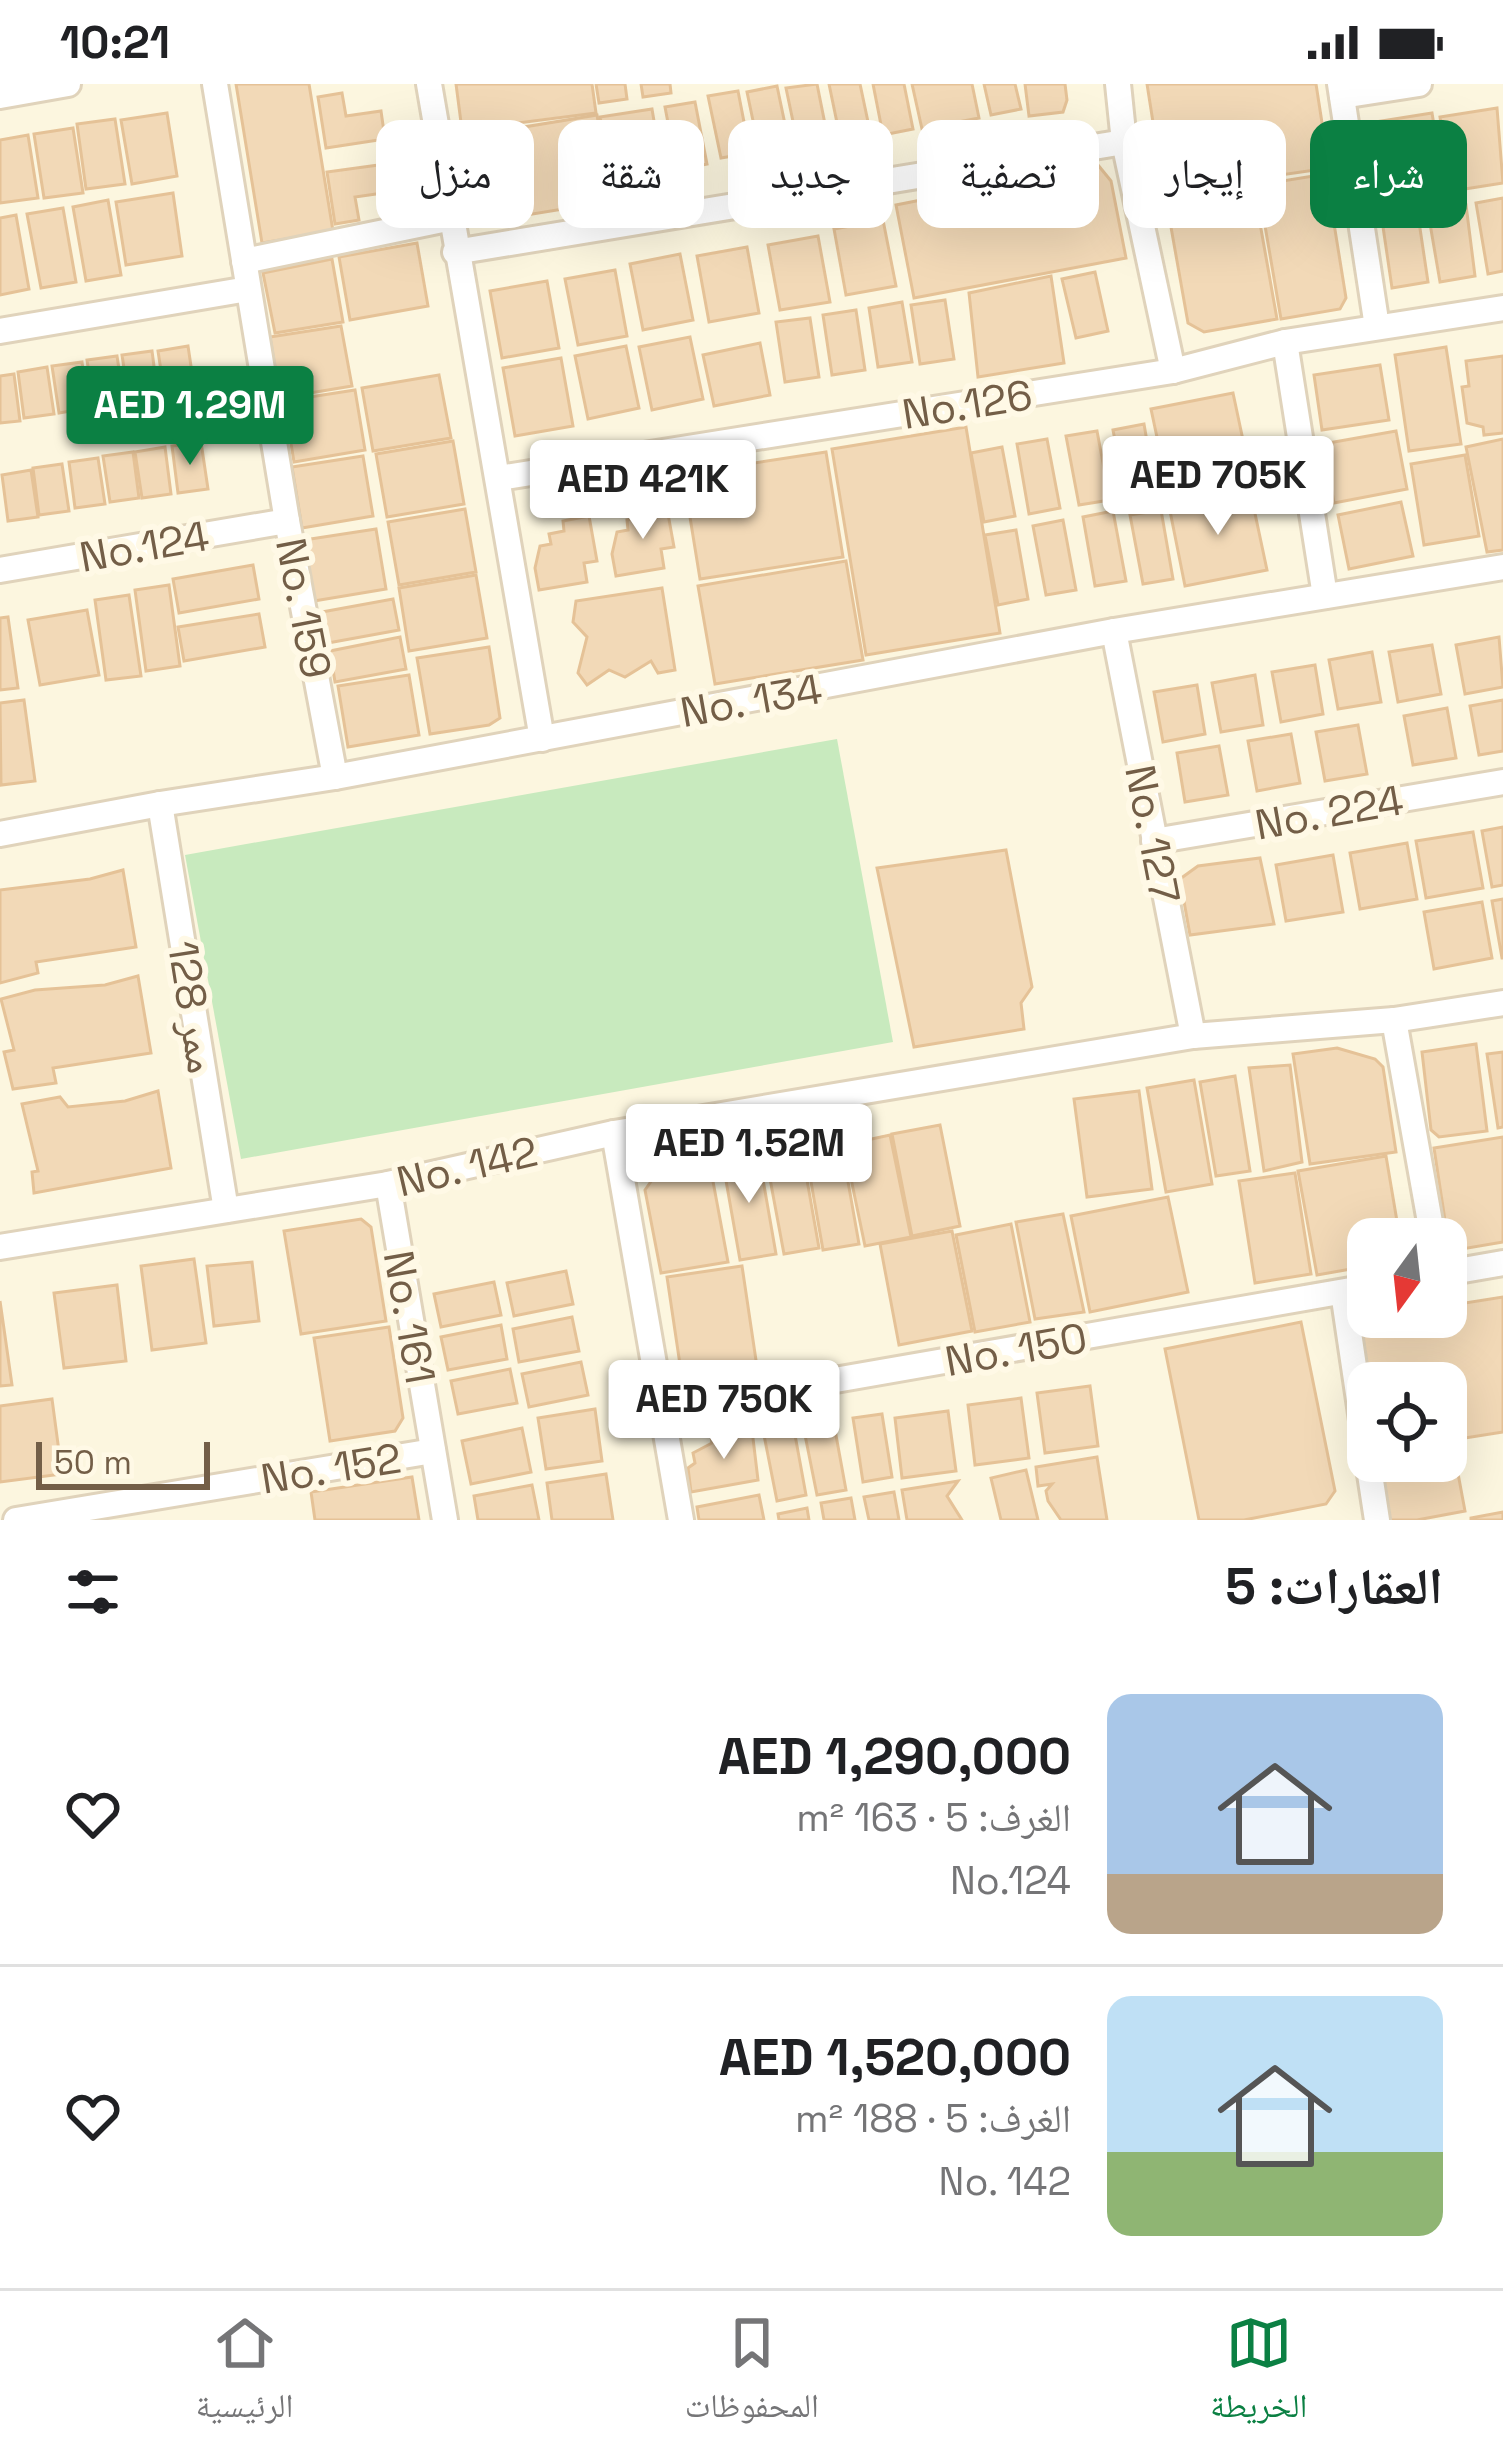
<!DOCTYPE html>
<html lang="ar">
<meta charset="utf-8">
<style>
:root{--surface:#fff;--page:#f2f2f2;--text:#202124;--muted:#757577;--line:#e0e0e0;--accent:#0b8043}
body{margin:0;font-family:"Space Grotesk","Noto Naskh Arabic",sans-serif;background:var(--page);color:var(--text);direction:rtl;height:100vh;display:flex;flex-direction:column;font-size:45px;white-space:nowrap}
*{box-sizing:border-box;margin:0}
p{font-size:39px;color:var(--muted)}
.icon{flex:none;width:66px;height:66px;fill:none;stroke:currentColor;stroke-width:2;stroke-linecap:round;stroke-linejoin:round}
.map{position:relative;height:1436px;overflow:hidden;direction:ltr}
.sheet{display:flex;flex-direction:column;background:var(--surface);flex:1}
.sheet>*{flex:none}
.top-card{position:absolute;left:36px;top:36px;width:1431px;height:108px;direction:rtl;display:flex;gap:24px}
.needle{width:78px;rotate:195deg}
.controls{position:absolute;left:1347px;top:1134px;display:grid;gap:24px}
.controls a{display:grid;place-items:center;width:120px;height:120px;border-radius:24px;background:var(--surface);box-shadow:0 12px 48px #0002;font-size:60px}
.scale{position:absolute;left:36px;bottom:30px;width:174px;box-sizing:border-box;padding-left:12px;border:6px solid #735e47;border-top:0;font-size:33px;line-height:42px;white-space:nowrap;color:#735e47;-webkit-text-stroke:9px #fff9e6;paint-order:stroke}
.price{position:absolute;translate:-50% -102px;padding:0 27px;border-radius:12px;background:#fff;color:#222;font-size:39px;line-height:78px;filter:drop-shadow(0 3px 6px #0008)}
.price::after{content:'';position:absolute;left:50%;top:72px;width:36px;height:27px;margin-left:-18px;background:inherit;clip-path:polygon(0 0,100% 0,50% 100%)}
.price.on{background:var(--accent);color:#fff}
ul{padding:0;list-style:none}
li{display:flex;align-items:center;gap:36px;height:300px;padding:0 60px}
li+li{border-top:3px solid var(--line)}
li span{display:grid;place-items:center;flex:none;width:336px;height:240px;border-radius:24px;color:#555}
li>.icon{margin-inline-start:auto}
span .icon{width:144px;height:144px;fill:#fffc;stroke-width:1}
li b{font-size:51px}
h2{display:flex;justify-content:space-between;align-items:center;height:144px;padding:0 60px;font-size:51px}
.tag{padding:0 42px;border-radius:24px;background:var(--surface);box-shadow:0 12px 48px #0002;font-size:42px;line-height:108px}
.tag.on{background:var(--accent);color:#fff}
.status{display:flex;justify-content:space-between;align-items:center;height:84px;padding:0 60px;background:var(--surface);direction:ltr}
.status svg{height:33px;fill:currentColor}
.tabs{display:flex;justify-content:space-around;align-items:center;height:168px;border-top:3px solid var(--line);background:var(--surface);font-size:33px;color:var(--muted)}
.tabs a{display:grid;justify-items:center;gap:6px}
.tabs .on{color:var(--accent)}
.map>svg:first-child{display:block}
.green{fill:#c8eabe}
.building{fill:#f2d9b7;stroke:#e5c297;stroke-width:3}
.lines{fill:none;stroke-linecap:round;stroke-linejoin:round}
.minor-casing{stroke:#e0d3bb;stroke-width:30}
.minor{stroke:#fff;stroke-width:24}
.labels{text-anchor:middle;stroke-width:12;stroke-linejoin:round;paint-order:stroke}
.street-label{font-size:42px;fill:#735e47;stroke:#fff9e6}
</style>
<div class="status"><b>10:21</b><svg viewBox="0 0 49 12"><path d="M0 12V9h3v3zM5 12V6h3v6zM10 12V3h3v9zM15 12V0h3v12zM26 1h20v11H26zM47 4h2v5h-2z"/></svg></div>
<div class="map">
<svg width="1503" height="1436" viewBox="0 0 1503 1436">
<rect width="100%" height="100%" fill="#fcf6df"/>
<!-- green -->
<polygon class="green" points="837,655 893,958 241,1075 185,771"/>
<!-- building -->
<g class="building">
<polygon points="236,0 309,0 333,147 262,159"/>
<polygon points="456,0 592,0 596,29 462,46"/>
<polygon points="596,0 625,0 627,15 599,19"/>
<polygon points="641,0 670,0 671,9 643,13"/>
<polygon points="817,0 829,60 799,66 786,4"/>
<polygon points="829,0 860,0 871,52 841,58"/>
<polygon points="873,0 904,0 913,45 883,51"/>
<polygon points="912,0 972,0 979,34 922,45"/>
<polygon points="984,0 1015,0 1021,25 991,31"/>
<polygon points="1025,0 1065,0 1067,16 1063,28 1029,32"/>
<polygon points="1147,0 1316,0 1329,84 1164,108"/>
<polygon points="777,2 790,64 760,70 747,8"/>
<polygon points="738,7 750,69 721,74 708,12"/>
<polygon points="342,9 346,32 381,27 385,55 326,64 318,13"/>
<polygon points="695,18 707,80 677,86 665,23"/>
<polygon points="1497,24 1503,99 1452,107 1440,33"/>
<polygon points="652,25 660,73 609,82 600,33"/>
<polygon points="167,29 177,92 132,100 121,36"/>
<polygon points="1432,29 1446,115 1383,125 1369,39"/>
<polygon points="597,31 612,117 478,139 463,53"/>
<polygon points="115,35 125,100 86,105 77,40"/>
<polygon points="73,44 83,109 44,114 34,50"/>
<polygon points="28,51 38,114 0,119 0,56"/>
<polygon points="386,80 390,108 355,113 359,136 335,140 327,88"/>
<polygon points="1098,81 1111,97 1126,174 914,214 896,121"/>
<polygon points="1326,90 1346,214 1340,225 1281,235 1258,101"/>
<polygon points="1253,100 1277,235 1204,248 1188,239 1166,115"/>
<polygon points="173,109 182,172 126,181 116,118"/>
<polygon points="1503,114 1503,187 1488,190 1476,119"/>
<polygon points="108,116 121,191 86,197 73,123"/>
<polygon points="1466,121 1475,192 1440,198 1428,128"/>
<polygon points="63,124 76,198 41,204 27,130"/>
<polygon points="16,131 29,205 0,211 0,134"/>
<polygon points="1418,131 1428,198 1392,204 1382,136"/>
<polygon points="883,136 896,202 846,211 834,145"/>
<polygon points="818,152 830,218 780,226 768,161"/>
<polygon points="417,159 428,222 350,236 339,173"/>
<polygon points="747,163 759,229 709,238 697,172"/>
<polygon points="680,170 693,236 643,246 630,180"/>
<polygon points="332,175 343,238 275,249 263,189"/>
<polygon points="615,186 627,252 578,261 565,195"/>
<polygon points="1095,188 1108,247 1076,254 1062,195"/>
<polygon points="1051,192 1064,279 978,293 969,209"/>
<polygon points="547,197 559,264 502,274 490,207"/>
<polygon points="945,216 954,275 920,280 911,221"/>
<polygon points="902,218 912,278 878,283 869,224"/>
<polygon points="856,226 865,286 832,291 823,231"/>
<polygon points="810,234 819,293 785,298 776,238"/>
<polygon points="341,242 352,302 280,314 270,253"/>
<polygon points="690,253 703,315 652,326 639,263"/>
<polygon points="760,259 770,311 714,322 703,271"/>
<polygon points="188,262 195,309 165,313 158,267"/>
<polygon points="626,262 639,324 588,335 575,272"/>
<polygon points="1446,263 1461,360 1409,367 1395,271"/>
<polygon points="152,267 158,313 129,317 122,271"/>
<polygon points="117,272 124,318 94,322 87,276"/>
<polygon points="1503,272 1503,349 1484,351 1483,343 1467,339 1462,303 1469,302 1466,277"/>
<polygon points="561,274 573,342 515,352 503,284"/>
<polygon points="82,278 88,324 59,329 52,282"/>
<polygon points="1380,281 1389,336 1322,346 1314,291"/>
<polygon points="47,283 54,330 24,334 18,288"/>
<polygon points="14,290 20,337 0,339 0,292"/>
<polygon points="439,291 451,354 373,367 362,304"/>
<polygon points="355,306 365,366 294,378 284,317"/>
<polygon points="1233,309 1250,389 1168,405 1151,325"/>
<polygon points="1144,340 1156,410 1126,415 1113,346"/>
<polygon points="966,343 1000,549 866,571 832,365"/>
<polygon points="1097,347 1110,416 1079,421 1066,352"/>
<polygon points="1396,347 1407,405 1334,419 1323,360"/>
<polygon points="1047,355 1060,424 1029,430 1017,360"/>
<polygon points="1503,355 1503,466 1487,468 1466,363"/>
<polygon points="453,357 464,420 387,433 376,370"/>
<polygon points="201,358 208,405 178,409 172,362"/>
<polygon points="165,363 171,410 142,414 135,368"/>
<polygon points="1002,363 1015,432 984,438 971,369"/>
<polygon points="133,368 139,414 110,418 103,372"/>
<polygon points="826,368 843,473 700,495 683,390"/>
<polygon points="1465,371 1479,452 1424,461 1411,380"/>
<polygon points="363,372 373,432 302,444 292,383"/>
<polygon points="98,374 105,420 75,424 69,378"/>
<polygon points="62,380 69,427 39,431 33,384"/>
<polygon points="31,386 38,433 8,437 2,391"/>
<polygon points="1250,406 1267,486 1185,502 1169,422"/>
<polygon points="1401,418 1413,472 1349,485 1338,431"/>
<polygon points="666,419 674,463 661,465 664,484 616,492 612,470 617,448 628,446 627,436 642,433 640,423"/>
<polygon points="465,425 476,488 399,501 388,438"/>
<polygon points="1161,426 1173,495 1143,500 1130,431"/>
<polygon points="1113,427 1126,497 1095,502 1083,433"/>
<polygon points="589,432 597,477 584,479 587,498 539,506 535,484 540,462 551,460 549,450 564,447 563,437"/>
<polygon points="1063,436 1076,506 1046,511 1033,442"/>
<polygon points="376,445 386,505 314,517 304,456"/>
<polygon points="1016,446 1028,515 998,521 985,451"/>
<polygon points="846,477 863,576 715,600 698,502"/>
<polygon points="253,481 259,515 179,529 173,495"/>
<polygon points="476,491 487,554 409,567 399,504"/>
<polygon points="169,501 180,582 146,587 135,506"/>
<polygon points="662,504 675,586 658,589 651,577 625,593 609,586 587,601 578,589 587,553 573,538 576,517"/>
<polygon points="129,511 141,592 106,596 95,516"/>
<polygon points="393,515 399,546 328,559 322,528"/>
<polygon points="87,526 99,591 40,601 28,536"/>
<polygon points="259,530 265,563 184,577 178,543"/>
<polygon points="8,533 18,604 0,606 0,534"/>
<polygon points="400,553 406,585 335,598 330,567"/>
<polygon points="1499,553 1503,603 1465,610 1456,561"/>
<polygon points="1432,561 1441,610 1398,618 1389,568"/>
<polygon points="489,563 500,634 489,641 430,650 417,574"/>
<polygon points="1372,568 1381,618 1338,625 1329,576"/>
<polygon points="1315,581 1323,630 1281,638 1272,588"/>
<polygon points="409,591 419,651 348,663 338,602"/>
<polygon points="1255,591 1263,641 1221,648 1212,599"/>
<polygon points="1197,601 1205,650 1163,658 1154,608"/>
<polygon points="24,616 35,697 1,701 0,619"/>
<polygon points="1503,616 1503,667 1479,671 1470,622"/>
<polygon points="1447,624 1456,674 1413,681 1404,632"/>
<polygon points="1358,641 1367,690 1325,697 1316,648"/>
<polygon points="1291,650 1300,699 1257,707 1248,657"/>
<polygon points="1219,662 1228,711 1185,718 1177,669"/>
<polygon points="1503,743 1503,801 1492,803 1482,747"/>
<polygon points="1473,748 1483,804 1426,814 1416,757"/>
<polygon points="1407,759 1417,815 1360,825 1350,769"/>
<polygon points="1006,766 1032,903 1021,919 1024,945 914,963 877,784"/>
<polygon points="1333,771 1343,828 1286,837 1276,781"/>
<polygon points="1260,774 1274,840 1190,851 1180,795 1198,782"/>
<polygon points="123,786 136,863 36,878 38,889 0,899 0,806 90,795"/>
<polygon points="1503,815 1503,874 1502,874 1492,817"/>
<polygon points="1482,818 1492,874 1434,885 1424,828"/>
<polygon points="138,892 151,969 53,984 56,999 13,1005 4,968 14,966 1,915 35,906 105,901"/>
<polygon points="1476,960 1487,1047 1439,1053 1431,1046 1422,968"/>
<polygon points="1337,964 1375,975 1383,983 1396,1068 1310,1080 1293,970"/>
<polygon points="1503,968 1503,1043 1498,1044 1487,970"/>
<polygon points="1290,981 1302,1078 1264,1087 1249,984"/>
<polygon points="1235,992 1250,1087 1216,1092 1200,998"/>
<polygon points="1194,996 1212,1100 1166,1108 1147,1004"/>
<polygon points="158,1007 171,1084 34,1109 32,1088 38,1087 22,1020 60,1013 68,1023 125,1017"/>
<polygon points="1139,1007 1152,1105 1087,1113 1074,1015"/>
<polygon points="940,1041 960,1142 912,1152 892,1050"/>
<polygon points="890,1051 911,1153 865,1162 844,1061"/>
<polygon points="1503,1053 1503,1158 1462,1165 1448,1156 1434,1064"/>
<polygon points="841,1058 859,1160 823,1166 805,1064"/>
<polygon points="801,1062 819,1164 784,1170 765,1068"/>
<polygon points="758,1067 776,1170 740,1176 722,1074"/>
<polygon points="1386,1072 1400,1155 1368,1155 1368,1182 1317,1191 1298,1087"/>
<polygon points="709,1076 728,1178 661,1189 645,1106 657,1089"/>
<polygon points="1295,1089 1311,1190 1255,1199 1239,1097"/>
<polygon points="1168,1113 1188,1208 1090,1228 1071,1132"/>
<polygon points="1063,1130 1084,1228 1035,1235 1016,1138"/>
<polygon points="361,1135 371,1143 386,1237 301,1250 284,1147"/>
<polygon points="1011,1140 1030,1238 975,1248 956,1151"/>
<polygon points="952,1147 972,1247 899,1261 880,1160"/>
<polygon points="194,1175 206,1259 152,1266 141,1182"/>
<polygon points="252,1178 259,1237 214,1242 207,1182"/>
<polygon points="742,1182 757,1283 682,1294 667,1193"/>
<polygon points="566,1187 573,1220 514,1232 507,1199"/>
<polygon points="494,1198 501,1231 441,1243 434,1210"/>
<polygon points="117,1201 126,1277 64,1284 54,1209"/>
<polygon points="1503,1213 1503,1348 1446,1357 1446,1299 1369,1299 1359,1235 1446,1233 1446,1222"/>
<polygon points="0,1217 12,1301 0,1302"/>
<polygon points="572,1233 579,1267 519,1278 513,1245"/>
<polygon points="1301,1238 1335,1407 1326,1420 1244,1436 1199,1436 1165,1265"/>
<polygon points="501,1241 507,1275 448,1286 441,1253"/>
<polygon points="389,1243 403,1334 395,1347 330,1357 314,1254"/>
<polygon points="581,1278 588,1311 529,1323 522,1290"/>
<polygon points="510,1285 517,1319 458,1330 451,1297"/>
<polygon points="1090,1302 1098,1362 1045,1369 1037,1309"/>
<polygon points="1021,1314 1029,1374 975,1381 968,1321"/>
<polygon points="52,1315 62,1390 0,1398 0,1322"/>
<polygon points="595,1325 602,1377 546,1385 538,1334"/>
<polygon points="948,1327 956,1387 902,1394 895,1334"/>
<polygon points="882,1330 892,1393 863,1398 853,1334"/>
<polygon points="833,1335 846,1406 817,1411 803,1341"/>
<polygon points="793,1340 806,1411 777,1417 763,1346"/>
<polygon points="522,1344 531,1388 471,1400 462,1357"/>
<polygon points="752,1346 758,1396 691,1408 688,1384 695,1379 693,1369 712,1359 711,1351"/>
<polygon points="1454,1368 1465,1427 1417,1436 1390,1436 1380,1381 1446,1377 1446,1369"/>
<polygon points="1097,1373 1107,1436 1061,1436 1048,1417 1046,1407 1052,1400 1038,1402 1036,1383"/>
<polygon points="1026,1386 1038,1436 1001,1436 991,1394"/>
<polygon points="606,1390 613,1436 552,1436 547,1399"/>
<polygon points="412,1393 419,1436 315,1436 311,1408"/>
<polygon points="958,1397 947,1412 962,1436 907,1436 902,1406"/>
<polygon points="532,1401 539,1436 478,1436 474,1412"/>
<polygon points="894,1408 899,1436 869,1436 864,1413"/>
<polygon points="759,1411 764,1436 699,1436 697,1423"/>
<polygon points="851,1414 855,1436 824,1436 821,1419"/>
<polygon points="807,1424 809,1436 779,1436 778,1430"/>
<polygon points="1503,1428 1503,1436 1471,1436 1471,1434"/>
</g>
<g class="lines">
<defs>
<g id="minor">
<polyline points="215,0 287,437 335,693"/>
<polyline points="429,0 542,655"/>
<polyline points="1118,0 1124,58 1173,287"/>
<polyline points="1340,0 1377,243"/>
<polyline points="0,12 68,0"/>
<polyline points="1342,12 1419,0"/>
<polyline points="455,168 1124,58"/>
<polyline points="244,177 452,134"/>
<polyline points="0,247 248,205"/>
<polyline points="1285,258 1325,512"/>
<polyline points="499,394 1173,287 1285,258 1503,224"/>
<polyline points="0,486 287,437"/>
<polyline points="1114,547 1193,952"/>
<polyline points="160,720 226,1126"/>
<polyline points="0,750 160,720 335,693 1114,547 1503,483"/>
<polyline points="1154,757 1503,698"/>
<polyline points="1394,936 1433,1155"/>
<polyline points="614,1049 681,1436"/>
<polyline points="388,1100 445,1436"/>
<polyline points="0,1163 388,1100 614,1049 1193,952 1394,936 1503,919"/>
<polyline points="1446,1189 1503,1179"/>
<polyline points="1343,1208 1368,1377"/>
<polyline points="663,1326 1368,1203"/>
<polyline points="1368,1377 1377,1436"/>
<polyline points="16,1436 433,1367"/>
</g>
</defs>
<!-- minor casing -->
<use href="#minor" class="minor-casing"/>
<!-- minor -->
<use href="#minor" class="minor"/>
</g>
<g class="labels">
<!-- street labels -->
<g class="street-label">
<text transform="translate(967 320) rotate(-9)" y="15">No.126</text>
<text transform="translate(144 462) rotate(-10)" y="15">No.124</text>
<text transform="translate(304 524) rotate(79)" y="15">No. 159</text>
<text transform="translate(751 616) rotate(-10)" y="15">No. 134</text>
<text transform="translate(1329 728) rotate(-10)" y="15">No. 224</text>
<text transform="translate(1153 750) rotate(79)" y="15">No. 127</text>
<text transform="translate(193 923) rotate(81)" y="15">ممر 128</text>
<text transform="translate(467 1082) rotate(-13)" y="15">No. 142</text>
<text transform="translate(410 1233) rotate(80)" y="15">No. 161</text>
<text transform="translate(1016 1265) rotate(-10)" y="15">No. 150</text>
<text transform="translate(331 1384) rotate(-9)" y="15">No. 152</text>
</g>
</g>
</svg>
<div class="controls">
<a><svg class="needle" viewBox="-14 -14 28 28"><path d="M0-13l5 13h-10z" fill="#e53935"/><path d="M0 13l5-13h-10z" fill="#757577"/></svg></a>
<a><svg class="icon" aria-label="locate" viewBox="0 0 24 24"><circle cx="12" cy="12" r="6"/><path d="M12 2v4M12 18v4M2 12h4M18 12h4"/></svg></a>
</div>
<div class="scale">50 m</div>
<b class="price on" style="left:190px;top:384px">AED 1.29M</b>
<b class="price" style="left:1218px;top:454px">AED 705K</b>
<b class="price" style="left:643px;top:458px">AED 421K</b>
<b class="price" style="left:749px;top:1122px">AED 1.52M</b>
<b class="price" style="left:724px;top:1378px">AED 750K</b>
<div class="top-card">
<a class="tag on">شراء</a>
<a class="tag">إيجار</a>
<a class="tag">تصفية</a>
<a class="tag">جديد</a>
<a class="tag">شقة</a>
<a class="tag">منزل</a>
</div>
</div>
<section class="sheet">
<h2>العقارات: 5<svg class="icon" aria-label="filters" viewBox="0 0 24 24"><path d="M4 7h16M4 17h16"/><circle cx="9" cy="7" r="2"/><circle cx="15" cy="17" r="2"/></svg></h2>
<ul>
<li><span style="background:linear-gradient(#a9c7e8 75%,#b9a48a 0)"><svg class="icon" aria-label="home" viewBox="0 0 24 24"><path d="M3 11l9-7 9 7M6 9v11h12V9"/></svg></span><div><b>AED 1,290,000</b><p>الغرف: 5 · 163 m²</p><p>No.124</p></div><svg class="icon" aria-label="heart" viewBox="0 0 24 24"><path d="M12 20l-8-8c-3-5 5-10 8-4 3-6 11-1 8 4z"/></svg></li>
<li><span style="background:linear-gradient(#bfe0f5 65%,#8fb573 0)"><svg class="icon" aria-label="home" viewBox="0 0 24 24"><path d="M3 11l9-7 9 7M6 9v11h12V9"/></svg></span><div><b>AED 1,520,000</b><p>الغرف: 5 · 188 m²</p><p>No. 142</p></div><svg class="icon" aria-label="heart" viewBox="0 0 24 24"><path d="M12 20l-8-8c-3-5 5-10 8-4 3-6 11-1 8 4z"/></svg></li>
</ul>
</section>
<nav class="tabs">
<a class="on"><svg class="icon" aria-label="map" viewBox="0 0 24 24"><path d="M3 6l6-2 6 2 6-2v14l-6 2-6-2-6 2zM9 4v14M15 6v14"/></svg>الخريطة</a>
<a><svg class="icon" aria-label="saved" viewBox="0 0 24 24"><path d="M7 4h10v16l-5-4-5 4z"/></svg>المحفوظات</a>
<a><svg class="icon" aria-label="home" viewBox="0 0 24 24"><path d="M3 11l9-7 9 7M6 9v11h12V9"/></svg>الرئيسية</a>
</nav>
